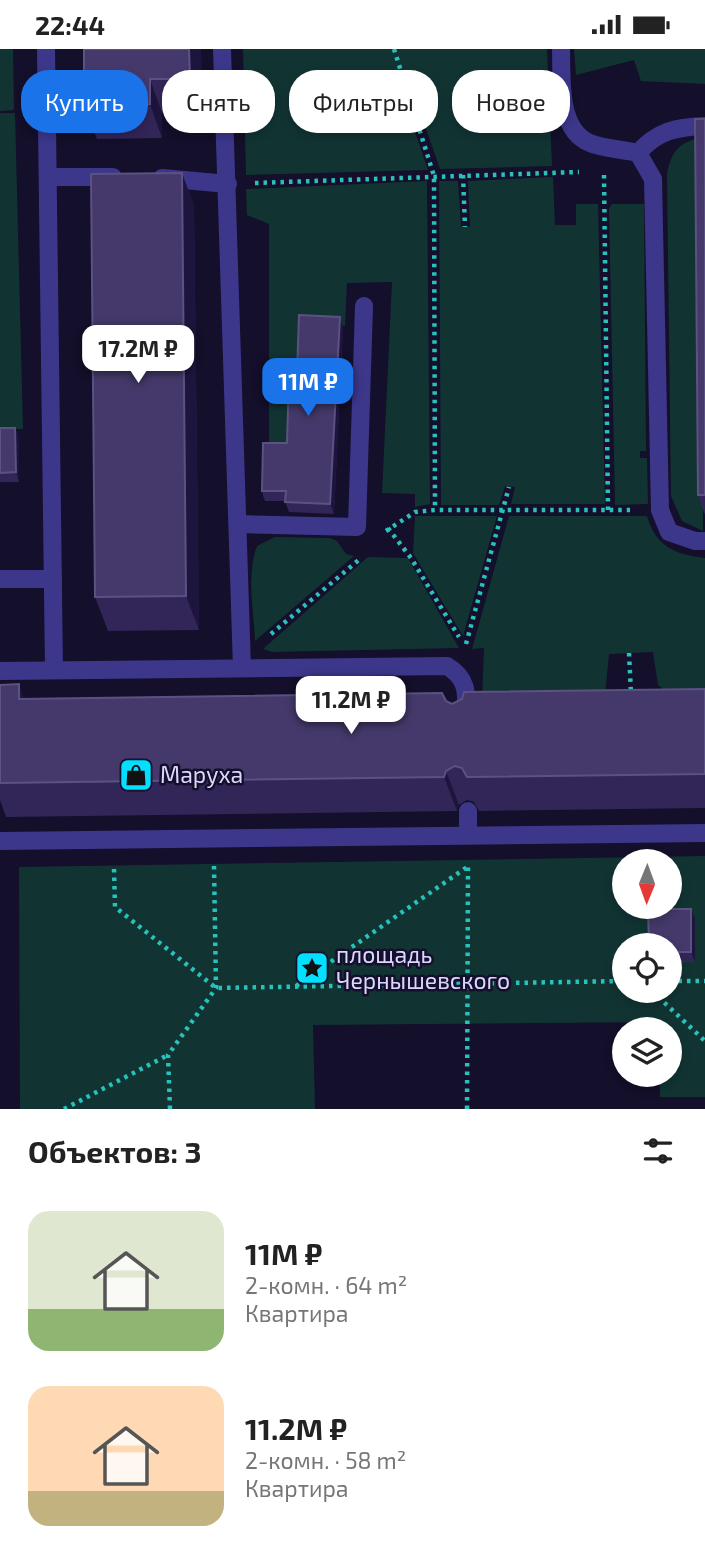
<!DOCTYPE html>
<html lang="ru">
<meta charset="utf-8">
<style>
:root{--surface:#fff;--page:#f2f2f2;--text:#222;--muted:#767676;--accent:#1a73e8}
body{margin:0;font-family:"Exo 2",sans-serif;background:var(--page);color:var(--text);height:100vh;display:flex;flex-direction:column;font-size:26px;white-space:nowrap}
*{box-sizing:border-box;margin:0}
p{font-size:23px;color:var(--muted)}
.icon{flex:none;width:38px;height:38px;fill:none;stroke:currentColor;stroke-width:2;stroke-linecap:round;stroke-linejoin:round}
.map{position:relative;height:1060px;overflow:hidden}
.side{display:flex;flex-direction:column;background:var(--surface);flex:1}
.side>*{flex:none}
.guide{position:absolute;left:21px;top:21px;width:663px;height:63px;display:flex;gap:14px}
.needle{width:46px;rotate:181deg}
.controls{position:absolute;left:612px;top:800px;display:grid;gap:14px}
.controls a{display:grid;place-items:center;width:70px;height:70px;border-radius:50%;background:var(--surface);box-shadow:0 4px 10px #0003;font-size:35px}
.price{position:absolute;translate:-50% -60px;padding:0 16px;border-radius:14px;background:#fff;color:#222;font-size:23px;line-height:46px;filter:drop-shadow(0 2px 4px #0008)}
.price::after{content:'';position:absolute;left:50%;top:42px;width:21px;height:16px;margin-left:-10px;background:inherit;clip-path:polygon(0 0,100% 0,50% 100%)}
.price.active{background:var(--accent);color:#fff}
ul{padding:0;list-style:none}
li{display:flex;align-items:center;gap:21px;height:175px;padding:0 28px}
li span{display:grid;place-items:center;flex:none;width:196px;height:140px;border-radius:21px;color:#555}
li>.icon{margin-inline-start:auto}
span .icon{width:84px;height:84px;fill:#fffc;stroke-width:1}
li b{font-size:30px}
h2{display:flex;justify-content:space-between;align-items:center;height:84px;padding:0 28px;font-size:30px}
.chip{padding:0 24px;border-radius:28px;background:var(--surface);box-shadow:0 4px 10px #0003;font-size:24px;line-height:63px}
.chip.active{background:var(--accent);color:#fff}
.status{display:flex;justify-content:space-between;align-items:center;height:49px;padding:0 35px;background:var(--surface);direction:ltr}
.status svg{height:19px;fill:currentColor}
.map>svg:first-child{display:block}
.green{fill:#113433;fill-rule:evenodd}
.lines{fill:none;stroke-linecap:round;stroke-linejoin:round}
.path{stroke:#28c2bc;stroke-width:4.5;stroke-dasharray:3.5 5;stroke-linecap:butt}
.minor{stroke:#3c378b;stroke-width:18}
.wall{fill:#322659}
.shaded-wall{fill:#1e153e}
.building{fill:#44396a;stroke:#5c5282;stroke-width:2}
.labels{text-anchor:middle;stroke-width:5;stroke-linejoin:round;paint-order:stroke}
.poi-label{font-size:23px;fill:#dcd7ff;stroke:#140f2a;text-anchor:start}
</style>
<div class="status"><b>22:44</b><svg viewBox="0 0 49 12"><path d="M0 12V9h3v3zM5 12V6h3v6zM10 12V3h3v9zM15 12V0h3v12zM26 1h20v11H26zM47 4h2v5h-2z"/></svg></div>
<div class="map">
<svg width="705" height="1060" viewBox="0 0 705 1060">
<rect width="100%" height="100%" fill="#140f2a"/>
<!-- green -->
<g class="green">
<polygon points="0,0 13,0 14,61 0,62"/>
<polygon points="243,0 547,0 552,117 440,120 412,40 401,41 428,121 246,126"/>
<polygon points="574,0 705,0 705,35 641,32 634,11 576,26"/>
<polygon points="0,64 15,64 23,380 0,380"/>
<path d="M705,89L703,93V482L682,472L671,447L667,126C670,103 681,90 705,89Z"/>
<polygon points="553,128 555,176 576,176 576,155 598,155 605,455 511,455 515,438 505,437 499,456 441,456 439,132 458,132 461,177 470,178 468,132"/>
<polygon points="427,132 430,455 415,458 415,445 382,444 392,233 347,234 345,277 302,275 289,403 263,449 262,402 269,397 269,175 247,166 246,140"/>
<polygon points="612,155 644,155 646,402 640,402 640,409 647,409 648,455 615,456 609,160"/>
<polygon points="415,467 497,467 463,587 413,504"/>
<path d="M509,467H647C655,497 676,506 705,509V643L668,644L658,636L653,603L609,605L605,646L482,650L484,599L472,600Z"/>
<path d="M275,488L330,489L337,492L346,505L354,507L255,592C254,562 246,526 257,497Z"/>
<polygon points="368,508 408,509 459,599 272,603 263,600"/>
<path d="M705,807V1048H660V1026H670V980H660L659,973L313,976L315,1060H20L19,818ZM625,812H670V858H625ZM625,896H670V942H625Z"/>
</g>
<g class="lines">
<!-- path -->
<g class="path">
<polyline points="394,0 434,127 435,461"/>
<polyline points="463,126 465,178"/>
<polyline points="604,126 608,461"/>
<polyline points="255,134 579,123"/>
<polyline points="388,479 411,509 459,588"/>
<polyline points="386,482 415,463 435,461 630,461"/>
<polyline points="271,585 361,509"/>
<polyline points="466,595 509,438"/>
<polyline points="629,604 631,645"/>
<polyline points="114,820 115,858 216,939 625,932"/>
<polyline points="670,932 705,932"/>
<polyline points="296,937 467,818"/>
<polyline points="652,942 705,992"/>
<polyline points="64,1060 168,1006"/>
<polyline points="170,1060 168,1006 216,939 214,817"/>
<polyline points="467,1060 468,816"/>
</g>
<!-- minor -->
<g class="minor">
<polyline points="46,0 54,620"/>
<polyline points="222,0 242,619"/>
<path d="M561,0C562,28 557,81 590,94C603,100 623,100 638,104"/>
<path d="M705,77C676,78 657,82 638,104L653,130L660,461L669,483L695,492H705"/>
<polyline points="48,128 113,128"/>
<polyline points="162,129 228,135"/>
<polyline points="239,475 357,478 364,257"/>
<polyline points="0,530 53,530"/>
<path d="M0,622L447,617C467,629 467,643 466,665"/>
<polyline points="468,762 468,786"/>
<polyline points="0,792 705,784"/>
</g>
</g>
<!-- wall -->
<g class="wall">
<polygon points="84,0 201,0 202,63 162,64 162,89 97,90 84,56"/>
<polygon points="705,70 705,466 698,446"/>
<polygon points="182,124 194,157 199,581 108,582 95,548"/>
<polygon points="343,278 334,465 289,463 285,452 265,452 262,442 287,394 297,326"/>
<polygon points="0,379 15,379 19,388 19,433 0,433"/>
<polygon points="0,636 24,650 446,652 452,655 705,640 705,759 479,762 474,753 467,751 459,756 457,762 6,768 0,751"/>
<polygon points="695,869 695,913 670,913 670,896"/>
</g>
<!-- shaded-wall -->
<g class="shaded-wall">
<polygon points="189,0 201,0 202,63 190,30"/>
<polygon points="150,30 162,64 162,89 150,55"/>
<polygon points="182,124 194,157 199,581 186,547"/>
<polygon points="340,268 343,278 334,465 330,455"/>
<polygon points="15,379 19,388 19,433 16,423"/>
<polygon points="19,635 31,669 19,650"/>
<polygon points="446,722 459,756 457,762 444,728"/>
<polygon points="691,860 695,869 695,913 691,903"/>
</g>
<!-- building -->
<g class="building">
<polygon points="84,0 189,0 190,30 150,30 150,55 84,56"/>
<polygon points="695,70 705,70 705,446 698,446"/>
<polygon points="182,124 186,547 95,548 91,125"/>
<polygon points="299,266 340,268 330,455 285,453 286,442 262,442 263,394 287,394 289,326 297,326"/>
<polygon points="0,379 15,379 16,423 0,424"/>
<polygon points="19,635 19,650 442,644 446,652 452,655 462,650 464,643 705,640 705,725 467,728 462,719 455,717 446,722 444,728 0,734 0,636"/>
<polygon points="648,860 691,860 691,903 670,903 670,896 649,896"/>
</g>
<!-- icons -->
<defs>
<symbol id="shop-square" viewBox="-11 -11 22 22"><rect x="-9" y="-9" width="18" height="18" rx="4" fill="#03e0ff" stroke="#140f2a"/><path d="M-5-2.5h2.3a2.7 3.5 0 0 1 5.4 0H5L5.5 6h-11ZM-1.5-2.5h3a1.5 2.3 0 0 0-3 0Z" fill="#111"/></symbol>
<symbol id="sight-square" viewBox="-11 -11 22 22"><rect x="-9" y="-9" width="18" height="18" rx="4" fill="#03e0ff" stroke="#140f2a"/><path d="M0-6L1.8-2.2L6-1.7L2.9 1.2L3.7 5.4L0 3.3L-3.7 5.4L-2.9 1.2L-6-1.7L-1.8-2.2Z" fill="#111"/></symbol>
</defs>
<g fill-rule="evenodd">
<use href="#shop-square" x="117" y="707" width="38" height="38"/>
<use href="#sight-square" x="293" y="900" width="38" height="38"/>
</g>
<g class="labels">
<!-- poi labels -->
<g class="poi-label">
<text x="160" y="734">Маруха</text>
<text x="336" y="914">площадь<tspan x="336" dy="26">Чернышевского</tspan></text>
</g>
</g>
</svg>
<div class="controls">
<a><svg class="needle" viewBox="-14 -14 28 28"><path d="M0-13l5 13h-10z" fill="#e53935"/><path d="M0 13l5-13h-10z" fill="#767676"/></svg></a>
<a><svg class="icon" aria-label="locate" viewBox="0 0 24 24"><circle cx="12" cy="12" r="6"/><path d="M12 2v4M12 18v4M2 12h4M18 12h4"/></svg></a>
<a><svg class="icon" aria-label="layers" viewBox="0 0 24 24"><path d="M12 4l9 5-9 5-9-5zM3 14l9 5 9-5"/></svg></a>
</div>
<b class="price" style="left:138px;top:336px">17.2M ₽</b>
<b class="price active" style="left:308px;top:369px">11M ₽</b>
<b class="price" style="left:351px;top:687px">11.2M ₽</b>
<div class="guide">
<a class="chip active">Купить</a>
<a class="chip">Снять</a>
<a class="chip">Фильтры</a>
<a class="chip">Новое</a>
</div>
</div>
<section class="side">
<h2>Объектов: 3<svg class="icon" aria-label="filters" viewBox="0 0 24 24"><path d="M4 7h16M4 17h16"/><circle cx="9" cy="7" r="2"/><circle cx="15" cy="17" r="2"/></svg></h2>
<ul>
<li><span style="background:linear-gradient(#dfe7d0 70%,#8fb573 0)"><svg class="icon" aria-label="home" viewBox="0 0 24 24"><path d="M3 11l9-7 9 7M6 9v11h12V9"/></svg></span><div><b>11M ₽</b><p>2-комн. · 64 m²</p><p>Квартира</p></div></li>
<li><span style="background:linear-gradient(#ffd9b3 75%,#c2b280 0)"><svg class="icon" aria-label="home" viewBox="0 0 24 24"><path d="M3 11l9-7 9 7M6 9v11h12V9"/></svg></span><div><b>11.2M ₽</b><p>2-комн. · 58 m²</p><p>Квартира</p></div></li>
</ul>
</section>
